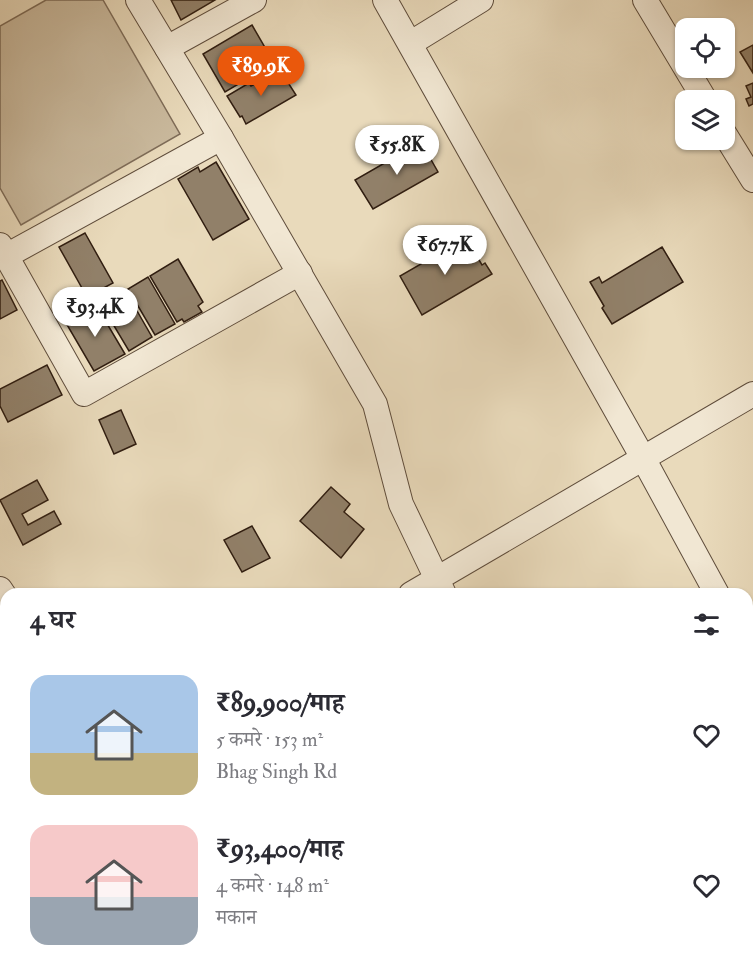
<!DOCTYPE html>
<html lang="hi">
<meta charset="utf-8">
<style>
:root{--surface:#fff;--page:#f7f7f7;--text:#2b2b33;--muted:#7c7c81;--accent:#ea580c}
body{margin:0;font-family:"IM FELL Double Pica","Noto Serif Devanagari",serif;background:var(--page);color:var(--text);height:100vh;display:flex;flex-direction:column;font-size:22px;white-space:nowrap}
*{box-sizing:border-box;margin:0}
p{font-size:20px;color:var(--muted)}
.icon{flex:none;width:33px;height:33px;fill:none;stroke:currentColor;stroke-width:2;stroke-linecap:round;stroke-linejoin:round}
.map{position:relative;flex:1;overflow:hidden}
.details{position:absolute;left:0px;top:588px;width:753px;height:386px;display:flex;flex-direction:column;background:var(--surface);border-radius:18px 18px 0 0;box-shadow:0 2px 4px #0004}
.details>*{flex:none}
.fabs{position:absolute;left:675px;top:18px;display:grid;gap:12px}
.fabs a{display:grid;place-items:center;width:60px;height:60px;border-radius:12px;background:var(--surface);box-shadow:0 2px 4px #0004;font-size:30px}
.price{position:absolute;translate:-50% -51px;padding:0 14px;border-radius:21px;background:#fff;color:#222;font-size:20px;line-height:39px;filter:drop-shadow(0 2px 3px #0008)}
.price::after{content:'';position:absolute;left:50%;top:36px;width:18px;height:14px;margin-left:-9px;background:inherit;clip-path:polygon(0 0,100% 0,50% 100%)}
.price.selected{background:var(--accent);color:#fff}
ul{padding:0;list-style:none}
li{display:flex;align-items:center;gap:18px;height:150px;padding:0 30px}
li span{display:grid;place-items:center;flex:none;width:168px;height:120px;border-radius:18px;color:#555}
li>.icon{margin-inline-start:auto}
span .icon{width:72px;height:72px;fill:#fffc;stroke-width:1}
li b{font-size:26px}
h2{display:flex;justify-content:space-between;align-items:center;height:72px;padding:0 30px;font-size:26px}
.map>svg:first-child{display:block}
.green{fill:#caba9e;stroke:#7e6c58;stroke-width:1.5}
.building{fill:#918069;stroke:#311e11;stroke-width:1.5}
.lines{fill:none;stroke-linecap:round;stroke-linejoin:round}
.minor-casing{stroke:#5f4d3c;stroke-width:26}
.minor{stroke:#f1e7d3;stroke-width:24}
</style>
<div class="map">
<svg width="753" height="973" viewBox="0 0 753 973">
<rect width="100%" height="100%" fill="#e9dabb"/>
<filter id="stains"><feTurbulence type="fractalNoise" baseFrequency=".00333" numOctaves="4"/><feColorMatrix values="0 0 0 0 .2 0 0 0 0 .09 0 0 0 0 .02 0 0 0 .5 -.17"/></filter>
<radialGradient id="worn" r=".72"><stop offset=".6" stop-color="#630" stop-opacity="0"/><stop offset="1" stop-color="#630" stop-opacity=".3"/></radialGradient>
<!-- green -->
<polygon class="green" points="46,0 103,0 180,134 21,225 0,188 0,26"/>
<!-- building -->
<g class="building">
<polygon points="171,0 215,0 181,20"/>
<polygon points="252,25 274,63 225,92 203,54"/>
<polygon points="753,45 753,73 740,52"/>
<polygon points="274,69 283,83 287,81 296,95 246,124 242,116 240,117 227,96 249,83 251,86 262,80 260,77"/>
<polygon points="753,83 753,104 749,106 746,99 751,97 746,86"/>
<polygon points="421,142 438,172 373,209 355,180"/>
<polygon points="216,162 249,219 213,240 178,179 198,167 200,172"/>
<polygon points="85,233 113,283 87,297 59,247"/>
<polygon points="466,238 482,265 485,263 492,274 422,315 400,276"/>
<polygon points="662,247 683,282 612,324 602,308 604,306 590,282 599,277 602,283"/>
<polygon points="178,259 203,302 198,306 202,312 184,322 182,319 177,322 150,276"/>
<polygon points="148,277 175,324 155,335 128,289"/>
<polygon points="2,280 17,310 0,319 0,281"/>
<polygon points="125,290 152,337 129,351 101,304"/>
<polygon points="96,305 125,354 94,371 66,323"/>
<polygon points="47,365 62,395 8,422 0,406 0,389"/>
<polygon points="121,410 136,444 114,454 99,420"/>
<polygon points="37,480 48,500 22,514 28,525 54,511 61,524 23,545 0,500"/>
<polygon points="331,487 350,504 344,512 364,529 341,558 300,521"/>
<polygon points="252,526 270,558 242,572 224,540"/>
<polygon points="0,674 6,687 0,691"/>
<polygon points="747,883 753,893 747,896"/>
<polygon points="248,968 284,968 274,973 252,973"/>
<polygon points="308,968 337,968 341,973 299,973"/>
<polygon points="562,968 610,968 601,973 566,973"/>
</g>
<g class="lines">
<defs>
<g id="minor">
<polyline points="138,0 221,138 375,404 401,504 444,594"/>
<polyline points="385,0 643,458 717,594"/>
<polyline points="645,0 705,100"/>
<polyline points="411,43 481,0"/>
<polyline points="167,48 254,0"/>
<polyline points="724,133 753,180"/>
<polyline points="0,245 84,394 300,273"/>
<polyline points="6,256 221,138"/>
<polyline points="0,589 6,598"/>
<polyline points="411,594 753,394"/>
<polyline points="747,656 753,669"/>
<polyline points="0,813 6,811"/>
<polyline points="236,968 239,973"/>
<polyline points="407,968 410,973"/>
<polyline points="662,968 665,973"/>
<polyline points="27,973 34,968"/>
</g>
</defs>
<!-- minor casing -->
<use href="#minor" class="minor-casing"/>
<!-- minor -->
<use href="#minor" class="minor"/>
</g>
<rect width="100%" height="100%" filter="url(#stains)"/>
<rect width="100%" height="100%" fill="url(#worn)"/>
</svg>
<div class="fabs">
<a><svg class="icon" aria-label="locate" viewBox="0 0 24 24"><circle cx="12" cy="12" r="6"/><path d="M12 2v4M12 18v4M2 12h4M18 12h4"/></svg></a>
<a><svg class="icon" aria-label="layers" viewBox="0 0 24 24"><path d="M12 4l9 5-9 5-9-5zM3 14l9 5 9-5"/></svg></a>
</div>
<b class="price selected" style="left:261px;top:97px">₹89.9K</b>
<b class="price" style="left:397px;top:176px">₹55.8K</b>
<b class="price" style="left:445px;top:276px">₹67.7K</b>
<b class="price" style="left:95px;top:338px">₹93.4K</b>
<section class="details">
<h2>4 घर<svg class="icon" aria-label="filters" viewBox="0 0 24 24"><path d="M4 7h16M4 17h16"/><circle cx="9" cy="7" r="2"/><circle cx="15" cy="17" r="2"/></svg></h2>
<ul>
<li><span style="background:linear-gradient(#a9c7e8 65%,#c2b280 0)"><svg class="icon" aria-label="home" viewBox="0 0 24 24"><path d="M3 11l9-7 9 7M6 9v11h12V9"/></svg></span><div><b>₹89,900/माह</b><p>5 कमरे · 153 m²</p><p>Bhag Singh Rd</p></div><svg class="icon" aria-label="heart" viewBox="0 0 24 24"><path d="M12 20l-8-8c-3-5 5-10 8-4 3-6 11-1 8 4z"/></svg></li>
<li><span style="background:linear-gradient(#f6c9c9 60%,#9aa5b1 0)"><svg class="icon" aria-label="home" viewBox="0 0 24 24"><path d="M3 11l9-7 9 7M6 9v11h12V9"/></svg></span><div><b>₹93,400/माह</b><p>4 कमरे · 148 m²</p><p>मकान</p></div><svg class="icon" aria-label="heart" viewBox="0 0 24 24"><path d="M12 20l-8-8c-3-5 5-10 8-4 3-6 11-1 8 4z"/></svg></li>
</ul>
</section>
</div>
